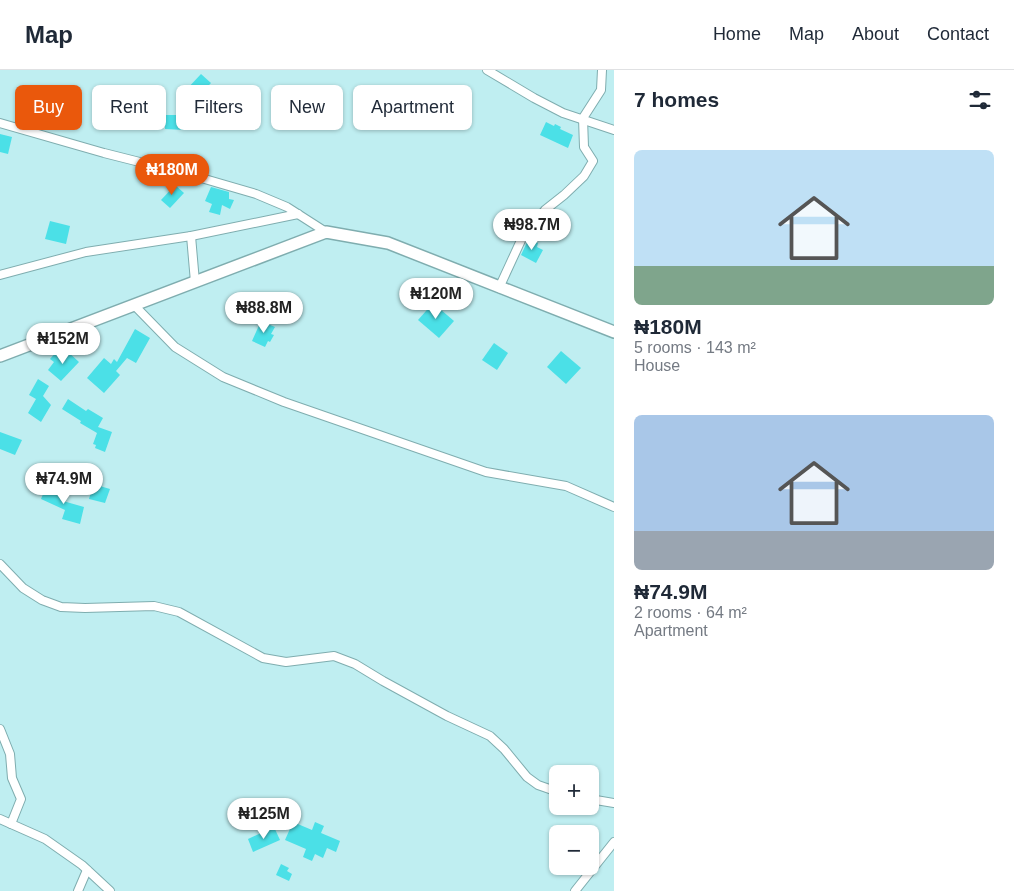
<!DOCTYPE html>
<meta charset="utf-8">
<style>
:root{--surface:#fff;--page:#f2f2f3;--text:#1f2937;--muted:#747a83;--line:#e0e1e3;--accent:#ea580c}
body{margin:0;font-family:Helvetica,sans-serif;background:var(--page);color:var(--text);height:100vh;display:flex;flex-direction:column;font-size:19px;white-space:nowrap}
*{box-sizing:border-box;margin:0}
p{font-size:16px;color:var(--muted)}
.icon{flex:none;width:28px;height:28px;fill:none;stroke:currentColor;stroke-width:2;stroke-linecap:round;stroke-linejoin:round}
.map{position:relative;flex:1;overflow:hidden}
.panel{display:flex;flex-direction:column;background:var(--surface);width:400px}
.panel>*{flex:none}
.top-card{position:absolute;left:15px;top:15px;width:475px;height:45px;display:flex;gap:10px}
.controls{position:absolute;left:549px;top:695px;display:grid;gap:10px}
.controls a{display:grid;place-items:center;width:50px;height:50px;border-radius:8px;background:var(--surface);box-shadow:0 1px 4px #0004;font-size:25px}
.price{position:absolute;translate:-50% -42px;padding:0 11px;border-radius:18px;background:#fff;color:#222;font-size:16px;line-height:32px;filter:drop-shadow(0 1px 2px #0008)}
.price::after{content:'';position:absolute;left:50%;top:30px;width:15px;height:11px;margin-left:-8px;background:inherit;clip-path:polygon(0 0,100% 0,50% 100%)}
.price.on{background:var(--accent);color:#fff}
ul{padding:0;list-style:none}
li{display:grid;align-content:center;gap:10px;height:265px;padding:0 20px}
li span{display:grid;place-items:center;height:155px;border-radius:8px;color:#555}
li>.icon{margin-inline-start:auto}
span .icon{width:90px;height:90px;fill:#fffc;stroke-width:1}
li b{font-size:21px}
h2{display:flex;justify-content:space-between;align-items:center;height:60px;padding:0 20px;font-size:21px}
.chip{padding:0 18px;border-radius:8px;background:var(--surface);box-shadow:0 1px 4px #0004;font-size:18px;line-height:45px}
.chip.on{background:var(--accent);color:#fff}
header{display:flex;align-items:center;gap:30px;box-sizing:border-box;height:70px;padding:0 25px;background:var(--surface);border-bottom:1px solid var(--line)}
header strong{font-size:24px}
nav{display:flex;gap:28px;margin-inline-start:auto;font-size:18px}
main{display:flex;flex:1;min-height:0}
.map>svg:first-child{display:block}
.building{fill:#4be0e7}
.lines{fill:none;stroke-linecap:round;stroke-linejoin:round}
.street-casing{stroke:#7fadaf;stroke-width:10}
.secondary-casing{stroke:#7fadaf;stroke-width:14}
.street{stroke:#fff;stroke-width:8}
.secondary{stroke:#fff;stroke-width:11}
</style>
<header>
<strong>Map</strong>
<nav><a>Home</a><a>Map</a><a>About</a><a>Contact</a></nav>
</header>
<main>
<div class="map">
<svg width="614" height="821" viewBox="0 0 614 821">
<rect width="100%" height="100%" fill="#bfeef1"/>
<!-- building -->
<g class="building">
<polygon points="201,4 211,13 196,29 186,20"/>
<polygon points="145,25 157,27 158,41 145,40"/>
<polygon points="165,45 184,45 184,60 165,59"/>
<polygon points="546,52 554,56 555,54 561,57 560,59 573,65 568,78 540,65"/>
<polygon points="0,64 12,67 8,84 0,82"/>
<polygon points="175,115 184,123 170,138 161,130"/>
<polygon points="211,117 229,122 229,129 234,130 230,139 222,135 220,145 209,142 212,134 205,131"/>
<polygon points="50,151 70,156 66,174 45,169"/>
<polygon points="529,168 538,173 537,177 543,180 536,193 521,185"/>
<polygon points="433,233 454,251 439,268 418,250"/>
<polygon points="261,251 275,257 271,264 274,265 270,272 268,271 265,277 252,271"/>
<polygon points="135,259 150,268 136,293 127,288 116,301 120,305 104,323 87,308 104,288 111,294 114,289 117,292"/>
<polygon points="494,273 508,283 497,300 482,290"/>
<polygon points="66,280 79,292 61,311 48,300 54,292 50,289 57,281 61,285"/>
<polygon points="561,281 581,298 566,314 547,297"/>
<polygon points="38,309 49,316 43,326 51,335 41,352 28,343 36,329 29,325"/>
<polygon points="68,329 86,341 88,339 103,348 98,357 112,362 105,382 95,378 96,375 93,374 97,363 80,353 81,351 62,339"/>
<polygon points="0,362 22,370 15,385 0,379"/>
<polygon points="93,414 110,419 105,433 89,429"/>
<polygon points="55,416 62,419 60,423 66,425 63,431 84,437 80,454 62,449 65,440 41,429 46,417 54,420"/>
<polygon points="293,752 312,760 315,752 324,756 321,763 340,771 336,782 327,778 323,788 315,784 312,791 303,787 306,779 285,770"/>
<polygon points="274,757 280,770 253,782 248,769"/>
<polygon points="281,794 289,798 287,801 292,804 289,811 276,805"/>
</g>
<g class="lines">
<defs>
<g id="street">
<polyline points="487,0 534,28 563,43 614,60"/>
<polyline points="0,53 104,83 191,105 256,124 287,137 326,162"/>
<polyline points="191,166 195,212"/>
<polyline points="0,205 86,182 191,166 298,144"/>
<polyline points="499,218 523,166 545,140 564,125 584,106 593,91 584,77 583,48 601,20 602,0"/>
<polyline points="134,235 175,277 223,307 284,332 486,402 566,416 614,437"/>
<polyline points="0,494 23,518 42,530 61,537 85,538 154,536 179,542 263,588 286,592 334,586 355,594 383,611 447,646 490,666 504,679 527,707 538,715 558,722"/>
<polyline points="0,659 10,684 12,708 21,729 11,754"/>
<polyline points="590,729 614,733"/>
<polyline points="0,749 45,769 82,795 110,821"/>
<polyline points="78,821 87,800"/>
<polyline points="575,821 614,772"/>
</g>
<polyline id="secondary" points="0,286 326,162 388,173 614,262"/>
</defs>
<!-- street casing -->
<use href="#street" class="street-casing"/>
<!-- secondary casing -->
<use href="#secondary" class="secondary-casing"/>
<!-- street -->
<use href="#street" class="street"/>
<!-- secondary -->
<use href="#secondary" class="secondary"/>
</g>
</svg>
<div class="controls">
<a>+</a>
<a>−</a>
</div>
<b class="price on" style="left:172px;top:126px">₦180M</b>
<b class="price" style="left:532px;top:181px">₦98.7M</b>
<b class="price" style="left:436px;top:250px">₦120M</b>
<b class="price" style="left:264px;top:264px">₦88.8M</b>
<b class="price" style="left:63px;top:295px">₦152M</b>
<b class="price" style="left:64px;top:435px">₦74.9M</b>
<b class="price" style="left:264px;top:770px">₦125M</b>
<div class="top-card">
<a class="chip on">Buy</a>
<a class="chip">Rent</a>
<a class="chip">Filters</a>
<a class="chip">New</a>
<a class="chip">Apartment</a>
</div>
</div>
<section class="panel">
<h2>7 homes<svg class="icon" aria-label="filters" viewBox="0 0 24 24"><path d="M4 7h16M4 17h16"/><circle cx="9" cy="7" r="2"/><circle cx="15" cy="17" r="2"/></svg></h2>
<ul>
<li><span style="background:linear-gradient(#bfe0f5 75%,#7fa58c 0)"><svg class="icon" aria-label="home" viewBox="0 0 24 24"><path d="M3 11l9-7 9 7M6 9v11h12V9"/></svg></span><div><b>₦180M</b><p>5 rooms · 143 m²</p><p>House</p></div></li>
<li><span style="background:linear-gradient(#a9c7e8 75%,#9aa5b1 0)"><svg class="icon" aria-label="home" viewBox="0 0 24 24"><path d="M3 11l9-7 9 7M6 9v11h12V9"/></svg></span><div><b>₦74.9M</b><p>2 rooms · 64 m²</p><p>Apartment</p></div></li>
</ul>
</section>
</main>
